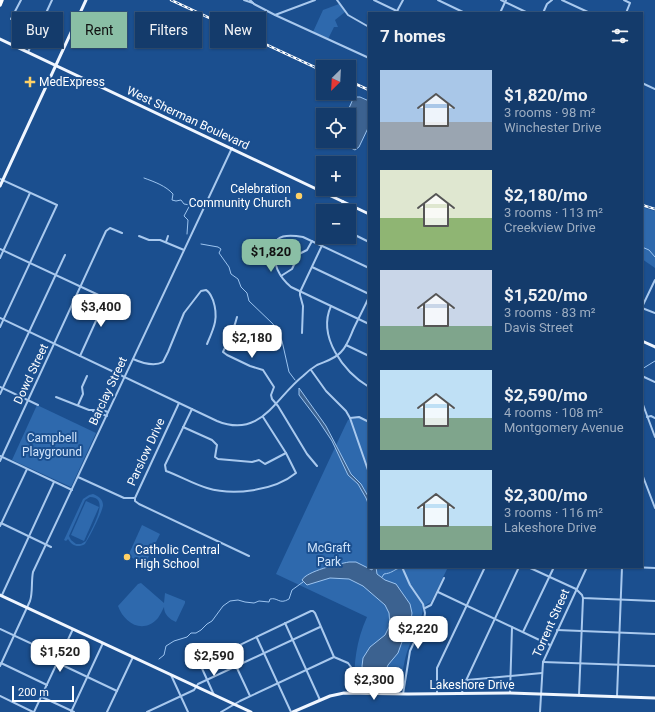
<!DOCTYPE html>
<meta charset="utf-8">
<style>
:root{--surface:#143b6b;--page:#1d4271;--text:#f1f3f6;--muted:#9dadc1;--line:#33557e;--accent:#8abfa5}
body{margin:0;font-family:Roboto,sans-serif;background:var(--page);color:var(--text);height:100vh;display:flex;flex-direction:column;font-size:15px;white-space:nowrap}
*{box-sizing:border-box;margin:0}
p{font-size:13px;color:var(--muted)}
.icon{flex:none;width:22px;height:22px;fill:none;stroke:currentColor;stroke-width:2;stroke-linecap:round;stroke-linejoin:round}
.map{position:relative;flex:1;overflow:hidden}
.drawer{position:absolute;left:368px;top:12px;width:275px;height:556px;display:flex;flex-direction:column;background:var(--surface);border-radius:0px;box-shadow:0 1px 3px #0004,0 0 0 1px var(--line)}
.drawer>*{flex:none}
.hud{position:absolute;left:12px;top:12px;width:296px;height:36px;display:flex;gap:8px}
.needle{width:26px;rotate:204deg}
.tools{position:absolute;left:316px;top:60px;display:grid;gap:8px}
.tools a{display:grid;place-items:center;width:40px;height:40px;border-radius:0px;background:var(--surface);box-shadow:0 1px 3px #0004,0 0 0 1px var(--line);font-size:20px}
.scale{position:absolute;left:12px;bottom:10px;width:62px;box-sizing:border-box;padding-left:4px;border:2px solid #fff;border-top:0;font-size:11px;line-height:14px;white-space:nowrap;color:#fff;-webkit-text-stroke:3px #1b4f8f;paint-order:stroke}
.price{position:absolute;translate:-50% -34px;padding:0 9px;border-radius:8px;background:#fff;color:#222;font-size:13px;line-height:26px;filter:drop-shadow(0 1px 2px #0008)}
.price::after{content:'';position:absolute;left:50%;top:24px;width:12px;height:9px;margin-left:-6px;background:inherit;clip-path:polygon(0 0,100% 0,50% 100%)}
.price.on{background:var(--accent);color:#111}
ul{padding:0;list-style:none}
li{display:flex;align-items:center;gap:12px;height:100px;padding:0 12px}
li span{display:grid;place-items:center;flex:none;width:112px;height:80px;border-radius:0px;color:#555}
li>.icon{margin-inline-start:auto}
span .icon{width:48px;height:48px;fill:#fffc;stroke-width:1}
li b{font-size:17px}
h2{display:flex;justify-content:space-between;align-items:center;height:48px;padding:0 12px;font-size:17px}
.tag{padding:0 14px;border-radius:0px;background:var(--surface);box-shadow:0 1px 3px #0004,0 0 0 1px var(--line);font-size:14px;line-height:36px}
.tag.on{background:var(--accent);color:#111}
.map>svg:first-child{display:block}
.green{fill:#2e69ad;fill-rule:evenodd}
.water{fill:#3c6290;stroke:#9cc4f0}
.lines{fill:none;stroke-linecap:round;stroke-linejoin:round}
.stream{stroke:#9cc4f0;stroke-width:1}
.minor{stroke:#a9c9ee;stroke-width:2}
.major{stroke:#f0f6ff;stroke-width:3}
.highway{stroke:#fff;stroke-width:3.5}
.rail-casing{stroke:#fff;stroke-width:2.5}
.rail{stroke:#1b4f8f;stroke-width:1;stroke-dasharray:3;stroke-linecap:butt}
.poi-dot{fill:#ffd166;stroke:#1b4f8f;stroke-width:1.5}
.labels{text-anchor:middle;stroke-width:4;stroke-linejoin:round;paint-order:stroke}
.poi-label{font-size:12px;fill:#fff;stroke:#1b4f8f;text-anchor:start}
.street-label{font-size:12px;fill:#fff;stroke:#1b4f8f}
.park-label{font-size:12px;fill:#cfe3fa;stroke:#1b4f8f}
</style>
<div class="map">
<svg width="655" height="712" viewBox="0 0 655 712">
<rect width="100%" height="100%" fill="#1b4f8f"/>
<!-- green -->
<g class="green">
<polygon points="339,4 345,12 335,20 338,27 334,27 328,39 313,32 323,10"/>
<polygon points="642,207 655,211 655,268 642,259"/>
<polygon points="37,405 96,433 71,487 12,460"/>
<path d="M355,418H359L369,423V567H448L431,602L423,607C422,624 412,636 407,652C403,665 402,677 401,690L354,689C354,663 356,641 367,617L276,574L345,426L348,420Z"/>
<path d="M93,494C98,496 103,499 103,505C103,511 89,538 85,544C78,548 72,546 68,539L66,541L64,540L83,499L89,495ZM90,497C112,497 90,531 86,541L81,544H76L71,540L69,536L85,500Z"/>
<polygon points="86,501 99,507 84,541 71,535"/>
<polygon points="142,525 160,534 145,564 128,556"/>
<path d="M141,583L164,603L165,593L185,601V603L176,622C169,619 164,614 164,607C162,611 160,615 158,618C143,635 124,623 118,606L138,584Z"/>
</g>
<!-- water -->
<g class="water">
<polygon points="355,97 360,97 369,101 369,126 359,147 355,150 337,141 349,141 349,115 346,115 353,99"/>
<polygon points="299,388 326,426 351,474 361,484 369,498 369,506 366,498 358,484 348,475 332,441 318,420 299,395"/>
<path d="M349,562H356L372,570L373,567H376L377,574L385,580L396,584L410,604L412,613L411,620L407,628L398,653L388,665L382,679L376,687L372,688L367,687L365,684L362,666L363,658L370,647L385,635L390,625L389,613L385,605L363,586L349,579L330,578L307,585L302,580C307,571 338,564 349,562Z"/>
</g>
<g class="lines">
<!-- stream -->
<g class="stream">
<path d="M144,178C155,182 166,186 173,194L172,200L176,201L181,200L184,204L190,205L184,216L188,220L187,234"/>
<polyline points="201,244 218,247 221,249 219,253 229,267 231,274 238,279 241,287 247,293 249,301 273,324 282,341 289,372 295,380"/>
<polyline points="642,247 649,250 655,257"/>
<polyline points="642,369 655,361"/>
<path d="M382,577L384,574C392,573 392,571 399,568"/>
<path d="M159,659L164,655L166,646L174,641L187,637L191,633H196L201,630L207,624L212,621L223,606L230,601L238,600L245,602L254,603L259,601L269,602L270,599C278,597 279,605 289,599L292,590L303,582"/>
</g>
<!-- minor -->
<g class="minor">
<polyline points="244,0 253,3"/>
<polyline points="250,0 254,4 275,15 369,58"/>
<polyline points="337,0 348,15 369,27"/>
<polyline points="374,0 401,13"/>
<polyline points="438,0 465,13"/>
<polyline points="501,0 528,13"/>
<polyline points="562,0 590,13"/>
<polyline points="624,0 630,3 626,13"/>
<polyline points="396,13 403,0"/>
<polyline points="500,13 506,0"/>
<polyline points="543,13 547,4 552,0"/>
<polyline points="275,15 315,0"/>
<polyline points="11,19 21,0"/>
<polyline points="28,52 52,0"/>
<polyline points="642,83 655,89"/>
<polyline points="0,179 57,205 0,327"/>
<polyline points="338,211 343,201"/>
<polyline points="349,232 369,242"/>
<polyline points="139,236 149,240 160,240 184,250"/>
<polyline points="166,242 168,236"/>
<polyline points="0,249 105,298 105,301 80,356"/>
<polyline points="0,258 30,193"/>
<polyline points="312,267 369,294"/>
<path d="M369,268L303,237C297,236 284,234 278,239C276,241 275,245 275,248C272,263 279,277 291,287L369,324"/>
<polyline points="281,276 292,269 299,254 307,250 312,241"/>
<path d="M331,306C317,337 344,372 369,387"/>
<polyline points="642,307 655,280"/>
<polyline points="642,308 655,313"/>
<polyline points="237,317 235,324 223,352 227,355 250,366 263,370 274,387 271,395 272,399 278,406 307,454 317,466"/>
<path d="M0,318L217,421C261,439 275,398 303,376C307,372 312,368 317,365C326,361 335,359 341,352C347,346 350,337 353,330C358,319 364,308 369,297"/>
<polyline points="302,333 303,306 300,295 300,292 326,237"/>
<polyline points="346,345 369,356"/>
<path d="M133,359C142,363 154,367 163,362L168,352L184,313L201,291L206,290C210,292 211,296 213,300C219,318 214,328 207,344"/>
<polyline points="311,370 326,391 346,411 350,418 369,473"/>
<polyline points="642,376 655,382"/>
<polyline points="0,387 38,405"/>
<polyline points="0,394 65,255"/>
<polyline points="56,397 89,410 102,410 108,412"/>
<polyline points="642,402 655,437"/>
<polyline points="78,405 83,394 82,387 87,376"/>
<path d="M192,409L165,465L166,471C180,476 193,484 207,488C233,496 274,491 296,473L286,453L263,417"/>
<polyline points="93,411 107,416"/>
<polyline points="647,417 651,416 655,418"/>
<polyline points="350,418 359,417 369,422"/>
<polyline points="183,427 212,440 217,445 215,457 218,459 252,462 259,460 265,464 286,453"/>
<polyline points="0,456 72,490"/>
<polyline points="0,461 106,231 110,228 122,233"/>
<polyline points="642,474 655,508"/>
<polyline points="78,477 124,498 135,498"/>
<polyline points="135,498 135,501 139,504 249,556"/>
<polyline points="135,498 179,403"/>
<polyline points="1,523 51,547"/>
<polyline points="0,526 27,469"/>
<polyline points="402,567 410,585 423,604 425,613 424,621 410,651 403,694"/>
<polyline points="528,567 576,589 582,595 583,598 655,601"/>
<polyline points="631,567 655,568"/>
<polyline points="438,592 550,645"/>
<polyline points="2,595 54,482"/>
<polyline points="425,608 431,605 444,578"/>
<polyline points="285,623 320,700"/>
<polyline points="0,629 60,657"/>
<polyline points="557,630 655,634"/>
<polyline points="523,632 554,567"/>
<polyline points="257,638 291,712"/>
<polyline points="229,651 250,696"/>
<polyline points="543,662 655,666"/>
<polyline points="1,663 47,685"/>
<polyline points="58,663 117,691"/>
<path d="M0,666L30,601C33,592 31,582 33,572L232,148"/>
<polyline points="171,675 188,712"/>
<polyline points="467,680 542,673"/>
<polyline points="437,693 437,668 485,567"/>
<polyline points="462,693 463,687 519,567"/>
<polyline points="510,693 512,627"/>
<polyline points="214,695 200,664 311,611 313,611 315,613 334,657"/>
<polyline points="579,695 583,598"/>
<polyline points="0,696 33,712"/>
<polyline points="617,696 622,567"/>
<polyline points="42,697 74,712"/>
<polyline points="34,712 73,629"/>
<polyline points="71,712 103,643"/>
<polyline points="107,712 133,657"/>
<polyline points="147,712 194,690 198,684 320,627"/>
<polyline points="221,712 240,701 334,657 348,663 351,667 352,693"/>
<polyline points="540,712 543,662 587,567"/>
</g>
<!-- major -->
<g class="major">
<polyline points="0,39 369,214"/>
<polyline points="0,186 86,0"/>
<polyline points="642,341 655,347"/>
<polyline points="0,595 251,712"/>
<polyline points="293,712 330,696 344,693 408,694 510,693 655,698"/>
</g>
<!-- highway -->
<polyline class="highway" points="0,5 2,0"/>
<defs>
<g id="rail">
<polyline points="171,0 323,71"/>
<polyline points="349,81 369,90"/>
<polyline points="642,205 655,209"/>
</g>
</defs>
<!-- rail casing -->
<use href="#rail" class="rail-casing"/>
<!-- rail -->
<use href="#rail" class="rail"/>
</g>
<!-- markers -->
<g class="poi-dot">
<path d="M28 76h4v4h4v4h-4v4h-4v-4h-4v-4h4z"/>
<circle cx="299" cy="196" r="4"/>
<circle cx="127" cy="557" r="4"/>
</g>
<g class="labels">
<!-- poi labels -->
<g class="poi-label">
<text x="39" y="86">MedExpress</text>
<text x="291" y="193" text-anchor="end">Celebration<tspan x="291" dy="14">Community Church</tspan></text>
<text x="135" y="554">Catholic Central<tspan x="135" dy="14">High School</tspan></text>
</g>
<!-- street labels -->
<g class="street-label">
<text transform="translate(188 118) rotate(25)" y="4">West Sherman Boulevard</text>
<text transform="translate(31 374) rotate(-65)" y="4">Dowd Street</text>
<text transform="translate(108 391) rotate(-65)" y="4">Barclay Street</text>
<text transform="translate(146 452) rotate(-65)" y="4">Parslow Drive</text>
<text transform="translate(551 623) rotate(-66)" y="4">Torrent Street</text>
<text x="472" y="689">Lakeshore Drive</text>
</g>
<!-- park labels -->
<g class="park-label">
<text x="52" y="442">Campbell<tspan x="52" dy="14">Playground</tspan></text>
<text x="329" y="552">McGraft<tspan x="329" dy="14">Park</tspan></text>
</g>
</g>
</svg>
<div class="tools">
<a><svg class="needle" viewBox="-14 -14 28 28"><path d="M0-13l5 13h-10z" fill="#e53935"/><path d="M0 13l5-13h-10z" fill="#9dadc1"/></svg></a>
<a><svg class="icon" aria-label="locate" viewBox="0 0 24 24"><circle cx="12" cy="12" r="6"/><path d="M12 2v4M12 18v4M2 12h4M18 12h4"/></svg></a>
<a>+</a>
<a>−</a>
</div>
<div class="scale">200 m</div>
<b class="price on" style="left:271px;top:273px">$1,820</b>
<b class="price" style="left:101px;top:328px">$3,400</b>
<b class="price" style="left:252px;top:359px">$2,180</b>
<b class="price" style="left:418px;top:650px">$2,220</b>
<b class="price" style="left:60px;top:673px">$1,520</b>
<b class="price" style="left:214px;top:677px">$2,590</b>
<b class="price" style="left:374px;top:701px">$2,300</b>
<div class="hud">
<a class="tag">Buy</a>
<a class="tag on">Rent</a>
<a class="tag">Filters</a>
<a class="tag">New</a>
</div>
<section class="drawer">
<h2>7 homes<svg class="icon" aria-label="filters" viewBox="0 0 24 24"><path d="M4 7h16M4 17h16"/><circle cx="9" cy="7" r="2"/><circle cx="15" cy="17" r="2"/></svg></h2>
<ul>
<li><span style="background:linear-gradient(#a9c7e8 65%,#9aa5b1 0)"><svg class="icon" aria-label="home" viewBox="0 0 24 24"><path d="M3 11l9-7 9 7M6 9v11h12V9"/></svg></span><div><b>$1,820/mo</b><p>3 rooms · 98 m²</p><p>Winchester Drive</p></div></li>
<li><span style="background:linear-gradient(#dfe7d0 60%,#8fb573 0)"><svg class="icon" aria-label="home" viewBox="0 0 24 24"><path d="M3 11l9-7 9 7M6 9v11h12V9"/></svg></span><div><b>$2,180/mo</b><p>3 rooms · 113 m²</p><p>Creekview Drive</p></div></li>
<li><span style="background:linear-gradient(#c9d6e8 70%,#7fa58c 0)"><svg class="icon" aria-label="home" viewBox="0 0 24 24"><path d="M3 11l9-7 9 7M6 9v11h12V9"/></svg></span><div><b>$1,520/mo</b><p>3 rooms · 83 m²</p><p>Davis Street</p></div></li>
<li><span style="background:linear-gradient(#bfe0f5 60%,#7fa58c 0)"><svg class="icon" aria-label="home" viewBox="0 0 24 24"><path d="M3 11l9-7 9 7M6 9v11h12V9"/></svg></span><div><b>$2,590/mo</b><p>4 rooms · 108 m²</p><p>Montgomery Avenue</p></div></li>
<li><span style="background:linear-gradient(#bfe0f5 70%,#7fa58c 0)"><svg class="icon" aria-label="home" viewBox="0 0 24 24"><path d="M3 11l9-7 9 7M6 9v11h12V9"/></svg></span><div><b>$2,300/mo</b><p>3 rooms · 116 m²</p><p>Lakeshore Drive</p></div></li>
</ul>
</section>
</div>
